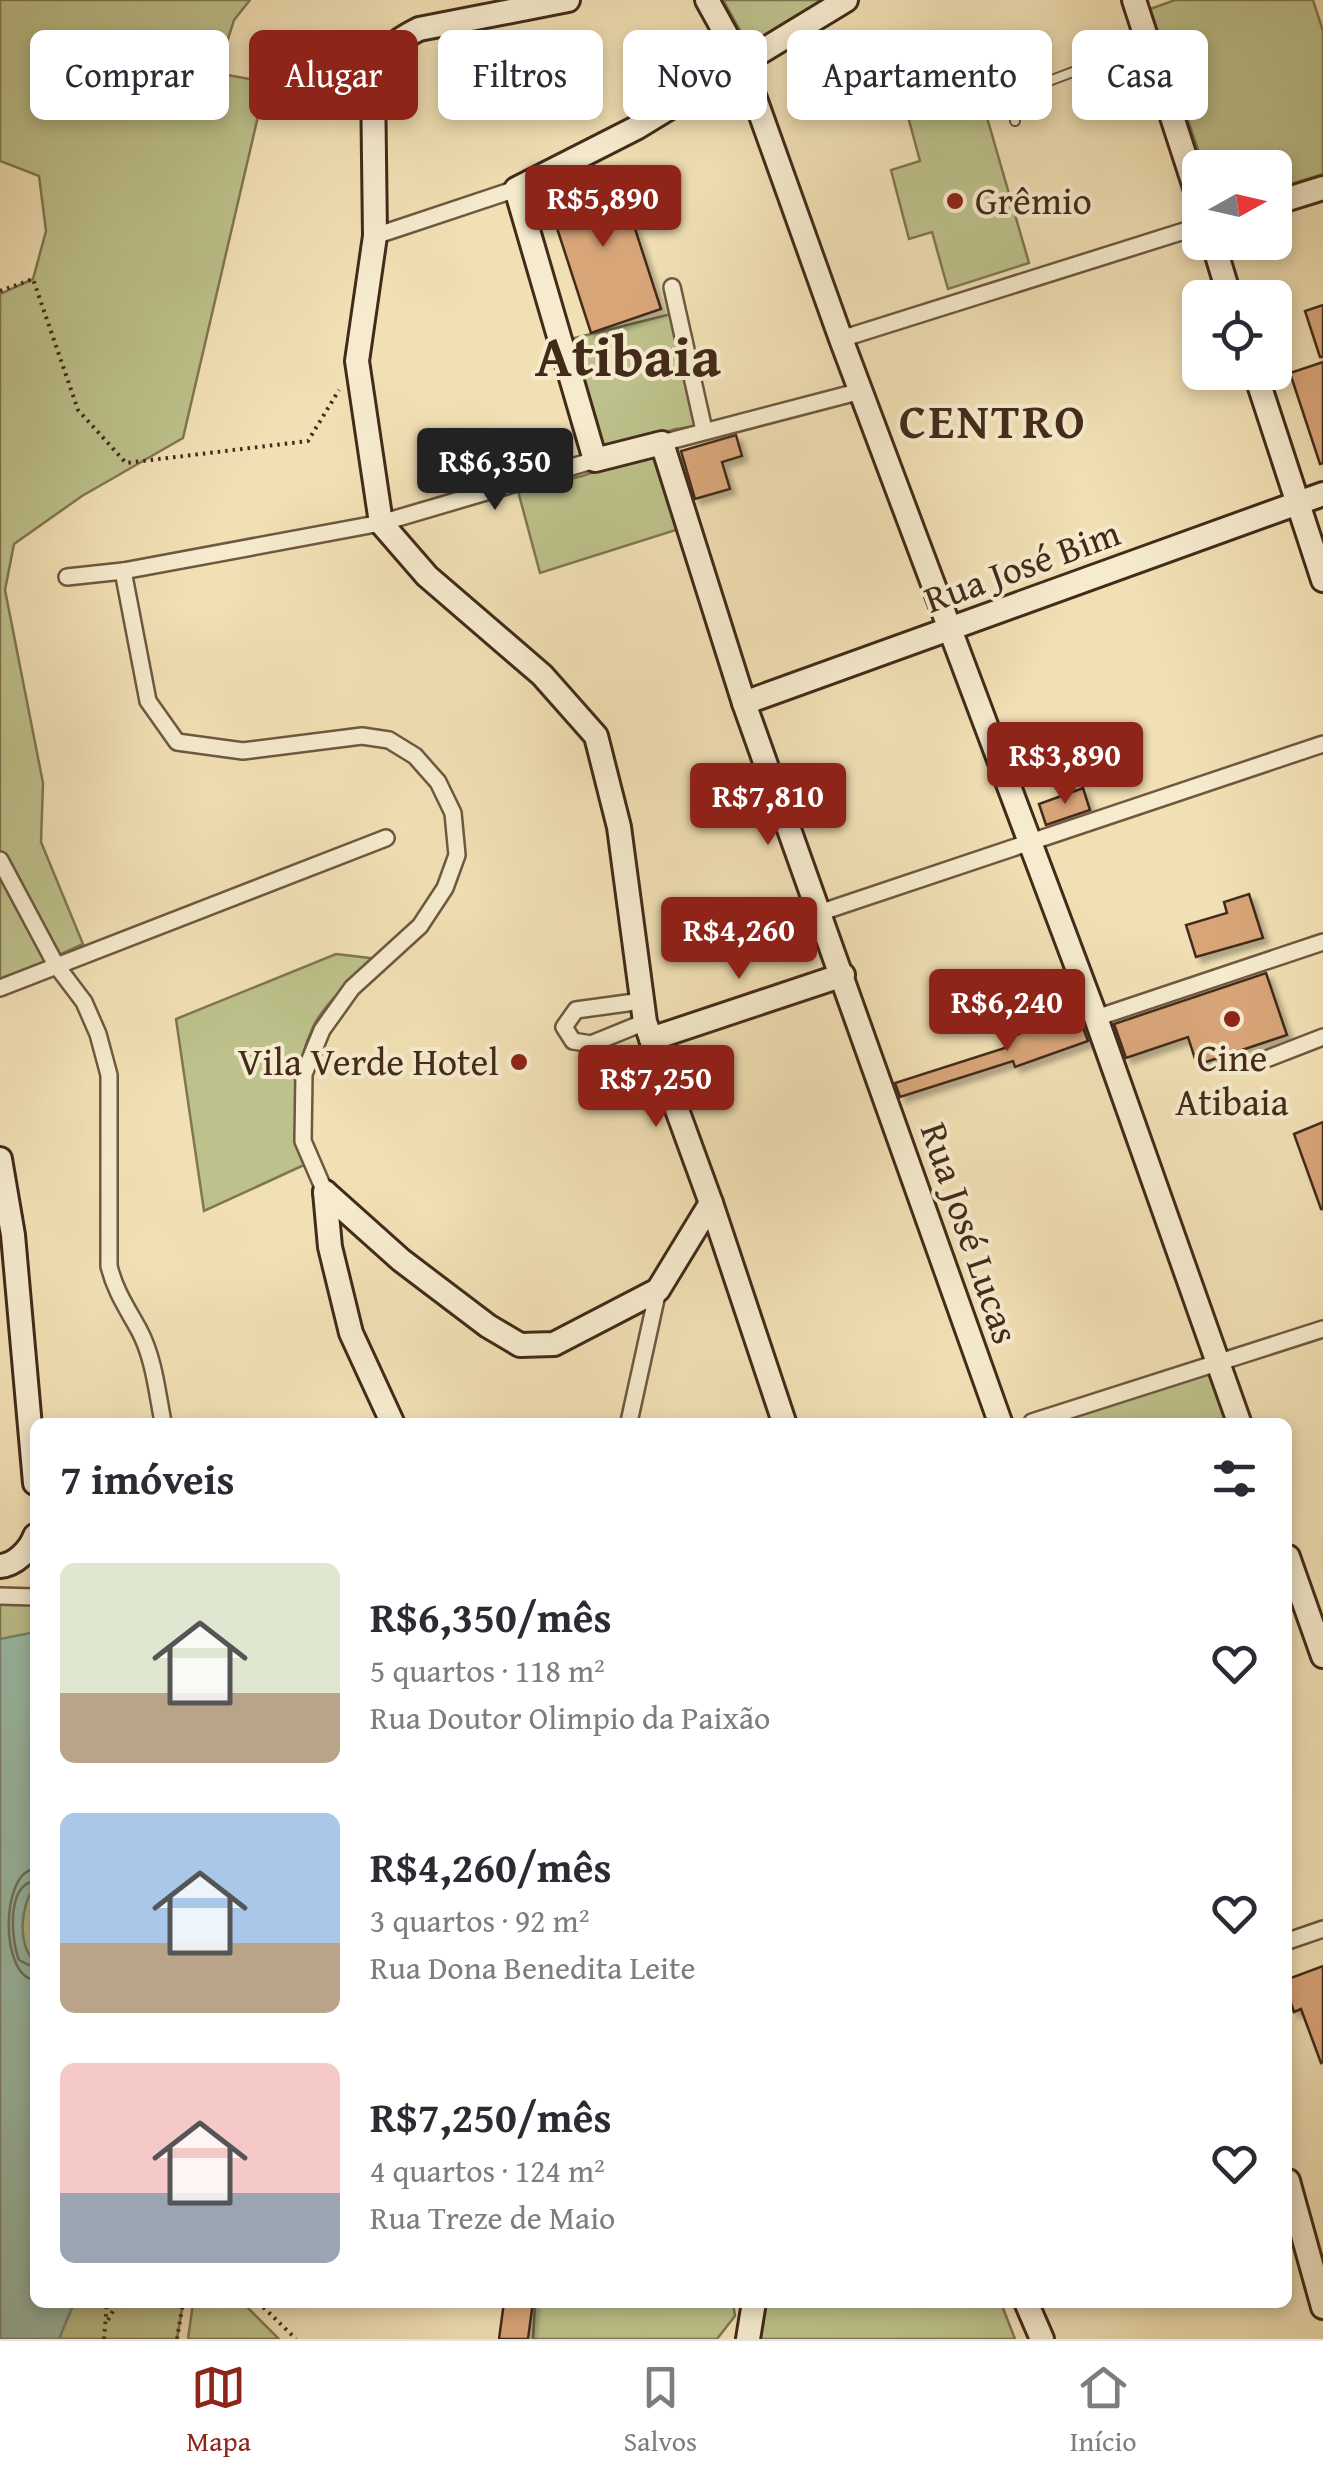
<!DOCTYPE html>
<html lang="pt">
<meta charset="utf-8">
<style>
:root{--surface:#fff;--page:#f2f2f3;--text:#2b2b33;--muted:#7c7c81;--line:#e1e1e2;--accent:#8f2418}
body{margin:0;font-family:"Gentium Book Plus",serif;background:var(--page);color:var(--text);height:100vh;display:flex;flex-direction:column;font-size:38px;white-space:nowrap}
*{box-sizing:border-box;margin:0}
p{font-size:32px;color:var(--muted)}
.icon{flex:none;width:55px;height:55px;fill:none;stroke:currentColor;stroke-width:2;stroke-linecap:round;stroke-linejoin:round}
.map{position:relative;flex:1;overflow:hidden}
.sheet{position:absolute;left:30px;top:1418px;width:1262px;height:890px;display:flex;flex-direction:column;background:var(--surface);border-radius:15px;box-shadow:0 5px 15px #0003}
.sheet>*{flex:none}
.hud{position:absolute;left:30px;top:30px;width:1265px;height:90px;display:flex;gap:20px}
.needle{width:65px;rotate:82deg}
.fabs{position:absolute;left:1182px;top:150px;display:grid;gap:20px}
.fabs a{display:grid;place-items:center;width:110px;height:110px;border-radius:15px;background:var(--surface);box-shadow:0 5px 15px #0003;font-size:50px}
.price{position:absolute;translate:-50% -85px;padding:0 22px;border-radius:10px;background:var(--accent);color:#fff;font-size:32px;line-height:65px;filter:drop-shadow(0 2px 5px #0008)}
.price::after{content:'';position:absolute;left:50%;top:60px;width:30px;height:22px;margin-left:-15px;background:inherit;clip-path:polygon(0 0,100% 0,50% 100%)}
.price.current{background:#222;color:#fff}
ul{padding:0;list-style:none}
li{display:flex;align-items:center;gap:30px;height:250px;padding:0 30px}
li span{display:grid;place-items:center;flex:none;width:280px;height:200px;border-radius:15px;color:#555}
li>.icon{margin-inline-start:auto}
span .icon{width:120px;height:120px;fill:#fffc;stroke-width:1}
li b{font-size:42px}
h2{display:flex;justify-content:space-between;align-items:center;height:120px;padding:0 30px;font-size:42px}
.tag{padding:0 35px;border-radius:15px;background:var(--surface);box-shadow:0 5px 15px #0003;font-size:35px;line-height:90px}
.tag.current{background:var(--accent);color:#fff}
.menu{display:flex;justify-content:space-around;align-items:center;height:140px;border-top:2px solid var(--line);background:var(--surface);font-size:28px;color:var(--muted)}
.menu a{display:grid;justify-items:center;gap:5px}
.menu .current{color:var(--accent)}
.map>svg:first-child{display:block}
.green{fill:#bdc18b;stroke:#807652;stroke-width:2.5}
.water{fill:#9bbda9;stroke:#788370;stroke-width:2.5}
.lines{fill:none;stroke-linecap:round;stroke-linejoin:round}
.shore{stroke:#6f7462;stroke-width:2.5}
.building{fill:#d8a579;stroke:#432b1a;stroke-width:2.5;filter:url(#shadow)}
.lane-casing{stroke:#6e5840;stroke-width:12}
.street-casing{stroke:#6e5840;stroke-width:20}
.secondary-casing{stroke:#432b1a;stroke-width:28}
.path{stroke:#432b1a;stroke-width:4;stroke-dasharray:2.5 5;stroke-linecap:butt}
.lane{stroke:#f6ebce;stroke-width:8}
.street{stroke:#f6ebce;stroke-width:15}
.secondary{stroke:#f6ebce;stroke-width:22}
.poi-dot{fill:#8f2418;stroke:#f6ebce;stroke-width:4}
.labels{text-anchor:middle;stroke-width:8;stroke-linejoin:round;paint-order:stroke}
.poi-label{font-size:38px;fill:#432b1a;stroke:#f6ebce;text-anchor:start}
.street-label{font-size:38px;fill:#432b1a;stroke:#f6ebce}
.district-label{font-size:48px;font-weight:bold;letter-spacing:2.5px;fill:#432b1a;stroke:#f6ebce}
.town-label{font-size:58px;font-weight:bold;fill:#432b1a;stroke:#f6ebce}
</style>
<div class="map">
<svg width="1323" height="2339" viewBox="0 0 1323 2339">
<defs>
<filter id="shadow"><feDropShadow dx="5.5" dy="5.5" stdDeviation="2.5" flood-color="#0004"/></filter>
</defs>
<rect width="100%" height="100%" fill="#f1e0b4"/>
<filter id="stains"><feTurbulence type="fractalNoise" baseFrequency=".002" numOctaves="4"/><feColorMatrix values="0 0 0 0 .2 0 0 0 0 .09 0 0 0 0 .02 0 0 0 .5 -.17"/></filter>
<radialGradient id="worn" r=".72"><stop offset=".6" stop-color="#630" stop-opacity="0"/><stop offset="1" stop-color="#630" stop-opacity=".3"/></radialGradient>
<!-- green -->
<g class="green">
<polygon points="0,0 250,0 234,20 217,73 266,82 183,438 82,496 14,544 5,590 43,783 41,842 83,944 0,982 0,294 33,279 46,231 39,176 0,161"/>
<polygon points="723,0 827,0 749,46"/>
<polygon points="1175,0 1313,0 1323,31 1323,174 1275,189 1275,168 1204,167 1150,9"/>
<polygon points="971,62 1029,263 948,289 932,232 909,239 891,170 920,161 900,87"/>
<polygon points="675,313 698,426 676,429 603,449 571,339"/>
<polygon points="652,452 679,529 540,573 518,491 582,476"/>
<path d="M336,954L378,959C355,978 327,999 313,1027C294,1067 289,1124 304,1165L204,1211L176,1019Z"/>
<polygon points="1213,1370 1232,1422 1060,1422 1059,1420"/>
<polygon points="0,1599 35,1600 35,2302 183,2303 177,2339 0,2339"/>
<polygon points="764,2302 1001,2303 1015,2339 760,2339"/>
<polygon points="193,2303 243,2303 279,2339 188,2339"/>
<polygon points="535,2303 733,2303 735,2316 717,2339 533,2339"/>
</g>
<!-- water -->
<path class="water" d="M35,1632V1887C20,1904 17,1947 35,1961V2302L74,2303L59,2339H0V1639Z"/>
<g class="lines">
<!-- shore -->
<g class="shore">
<path d="M35,1869C0,1872 0,1977 35,1980"/>
<path d="M35,1881C6,1885 11,1940 19,1960L35,1968"/>
</g>
</g>
<!-- building -->
<g class="building">
<polygon points="615,167 661,309 591,333 545,191"/>
<polygon points="1323,305 1323,357 1320,357 1305,311"/>
<polygon points="1323,362 1323,463 1320,464 1290,373"/>
<polygon points="736,435 742,456 722,462 730,489 695,499 681,451"/>
<polygon points="1083,788 1090,810 1046,825 1039,804"/>
<polygon points="1249,894 1263,938 1196,957 1186,925 1227,913 1224,902"/>
<polygon points="1266,973 1287,1035 1197,1065 1188,1037 1126,1058 1114,1024"/>
<polygon points="1077,1012 1088,1041 1015,1067 1013,1061 900,1097 895,1083 1008,1047 1005,1039"/>
<polygon points="1323,1122 1323,1209 1321,1209 1294,1134"/>
<polygon points="1323,1966 1323,2062 1321,2063 1301,2009 1294,2012 1288,1994 1288,1979"/>
<polygon points="504,2302 533,2302 528,2339 499,2339"/>
</g>
<g class="lines">
<defs>
<polyline id="lane" points="1015,121 1013,105 1020,92 1144,45"/>
<g id="street">
<polyline points="375,236 516,189"/>
<polyline points="672,287 704,430"/>
<polyline points="841,339 1200,226"/>
<polyline points="662,443 861,391"/>
<polyline points="123,571 148,701 177,742 243,751 362,736 389,740 415,756 438,782 453,813 457,855 445,888 420,926 352,988 322,1030 304,1074 303,1141 325,1192"/>
<polyline points="67,577 123,571 381,523 595,460"/>
<path d="M0,860L56,965L84,1002L98,1034L109,1075V1266C115,1291 127,1308 139,1330C154,1358 157,1392 163,1422"/>
<polyline points="819,913 1323,744"/>
<polyline points="0,988 386,838"/>
<polyline points="642,1001 576,1010 564,1027 573,1041 591,1044 645,1022"/>
<polyline points="1096,1018 1323,942"/>
<polyline points="1269,1058 1323,1037"/>
<polyline points="629,1422 658,1290"/>
<polyline points="1032,1422 1323,1329"/>
<polyline points="0,1596 35,1597"/>
<polyline points="1288,1941 1323,1929"/>
</g>
<g id="secondary">
<path d="M568,0L419,29C395,41 380,52 373,79L375,236L357,361L381,523L427,576L542,675L596,736L619,827L645,1022L711,1203L784,1422"/>
<polyline points="707,0 743,65 841,339 1096,1018 1239,1422"/>
<polyline points="846,0 636,128 516,189 595,460 662,443 744,703 1000,1422"/>
<polyline points="1134,0 1200,203"/>
<polyline points="1275,203 1323,188"/>
<polyline points="1213,242 1230,298"/>
<polyline points="1255,372 1323,580"/>
<polyline points="744,703 1323,494"/>
<polyline points="651,1039 843,975"/>
<polyline points="0,1159 13,1235 35,1483"/>
<polyline points="325,1192 401,1260 488,1326 520,1345 554,1344 658,1290 711,1203"/>
<polyline points="325,1192 330,1247 351,1333 392,1422"/>
<polyline points="1288,1557 1323,1656"/>
<path d="M0,1566C15,1565 30,1550 35,1536"/>
<polyline points="1288,2181 1323,2307"/>
<polyline points="1026,2302 1042,2339"/>
<polyline points="748,2339 754,2302"/>
</g>
</defs>
<!-- lane casing -->
<use href="#lane" class="lane-casing"/>
<!-- street casing -->
<use href="#street" class="street-casing"/>
<!-- secondary casing -->
<use href="#secondary" class="secondary-casing"/>
<!-- path -->
<g class="path">
<polyline points="0,291 33,279 78,410 126,463 308,441 339,390"/>
<polyline points="258,2302 296,2339"/>
<polyline points="108,2320 118,2302"/>
<polyline points="104,2339 107,2302"/>
<polyline points="177,2339 183,2302"/>
</g>
<!-- lane -->
<use href="#lane" class="lane"/>
<!-- street -->
<use href="#street" class="street"/>
<!-- secondary -->
<use href="#secondary" class="secondary"/>
</g>
<!-- markers -->
<g class="poi-dot">
<circle cx="955" cy="201" r="10"/>
<circle cx="1232" cy="1019" r="10"/>
<circle cx="519" cy="1062" r="10"/>
</g>
<g class="labels">
<!-- poi labels -->
<g class="poi-label">
<text x="975" y="214">Grêmio</text>
<text x="1232" y="1071" text-anchor="middle">Cine<tspan x="1232" dy="44">Atibaia</tspan></text>
<text x="499" y="1075" text-anchor="end">Vila Verde Hotel</text>
</g>
<!-- street labels -->
<g class="street-label">
<text transform="translate(1022 566) rotate(-20)" y="13">Rua José Bim</text>
<text transform="translate(970 1233) rotate(71)" y="13">Rua José Lucas</text>
</g>
<!-- district labels -->
<g class="district-label">
<text x="993" y="438">CENTRO</text>
</g>
<!-- town labels -->
<g class="town-label">
<text x="628" y="376">Atibaia</text>
</g>
</g>
<rect width="100%" height="100%" filter="url(#stains)"/>
<rect width="100%" height="100%" fill="url(#worn)"/>
</svg>
<div class="fabs">
<a><svg class="needle" viewBox="-14 -14 28 28"><path d="M0-13l5 13h-10z" fill="#e53935"/><path d="M0 13l5-13h-10z" fill="#7c7c81"/></svg></a>
<a><svg class="icon" aria-label="locate" viewBox="0 0 24 24"><circle cx="12" cy="12" r="6"/><path d="M12 2v4M12 18v4M2 12h4M18 12h4"/></svg></a>
</div>
<b class="price" style="left:603px;top:250px">R$5,890</b>
<b class="price current" style="left:495px;top:513px">R$6,350</b>
<b class="price" style="left:1065px;top:807px">R$3,890</b>
<b class="price" style="left:768px;top:848px">R$7,810</b>
<b class="price" style="left:739px;top:982px">R$4,260</b>
<b class="price" style="left:1007px;top:1054px">R$6,240</b>
<b class="price" style="left:656px;top:1130px">R$7,250</b>
<div class="hud">
<a class="tag">Comprar</a>
<a class="tag current">Alugar</a>
<a class="tag">Filtros</a>
<a class="tag">Novo</a>
<a class="tag">Apartamento</a>
<a class="tag">Casa</a>
</div>
<section class="sheet">
<h2>7 imóveis<svg class="icon" aria-label="filters" viewBox="0 0 24 24"><path d="M4 7h16M4 17h16"/><circle cx="9" cy="7" r="2"/><circle cx="15" cy="17" r="2"/></svg></h2>
<ul>
<li><span style="background:linear-gradient(#dfe7d0 65%,#b9a48a 0)"><svg class="icon" aria-label="home" viewBox="0 0 24 24"><path d="M3 11l9-7 9 7M6 9v11h12V9"/></svg></span><div><b>R$6,350/mês</b><p>5 quartos · 118 m²</p><p>Rua Doutor Olimpio da Paixão</p></div><svg class="icon" aria-label="heart" viewBox="0 0 24 24"><path d="M12 20l-8-8c-3-5 5-10 8-4 3-6 11-1 8 4z"/></svg></li>
<li><span style="background:linear-gradient(#a9c7e8 65%,#b9a48a 0)"><svg class="icon" aria-label="home" viewBox="0 0 24 24"><path d="M3 11l9-7 9 7M6 9v11h12V9"/></svg></span><div><b>R$4,260/mês</b><p>3 quartos · 92 m²</p><p>Rua Dona Benedita Leite</p></div><svg class="icon" aria-label="heart" viewBox="0 0 24 24"><path d="M12 20l-8-8c-3-5 5-10 8-4 3-6 11-1 8 4z"/></svg></li>
<li><span style="background:linear-gradient(#f6c9c9 65%,#9aa5b1 0)"><svg class="icon" aria-label="home" viewBox="0 0 24 24"><path d="M3 11l9-7 9 7M6 9v11h12V9"/></svg></span><div><b>R$7,250/mês</b><p>4 quartos · 124 m²</p><p>Rua Treze de Maio</p></div><svg class="icon" aria-label="heart" viewBox="0 0 24 24"><path d="M12 20l-8-8c-3-5 5-10 8-4 3-6 11-1 8 4z"/></svg></li>
</ul>
</section>
</div>
<nav class="menu">
<a class="current"><svg class="icon" aria-label="map" viewBox="0 0 24 24"><path d="M3 6l6-2 6 2 6-2v14l-6 2-6-2-6 2zM9 4v14M15 6v14"/></svg>Mapa</a>
<a><svg class="icon" aria-label="saved" viewBox="0 0 24 24"><path d="M7 4h10v16l-5-4-5 4z"/></svg>Salvos</a>
<a><svg class="icon" aria-label="home" viewBox="0 0 24 24"><path d="M3 11l9-7 9 7M6 9v11h12V9"/></svg>Início</a>
</nav>
